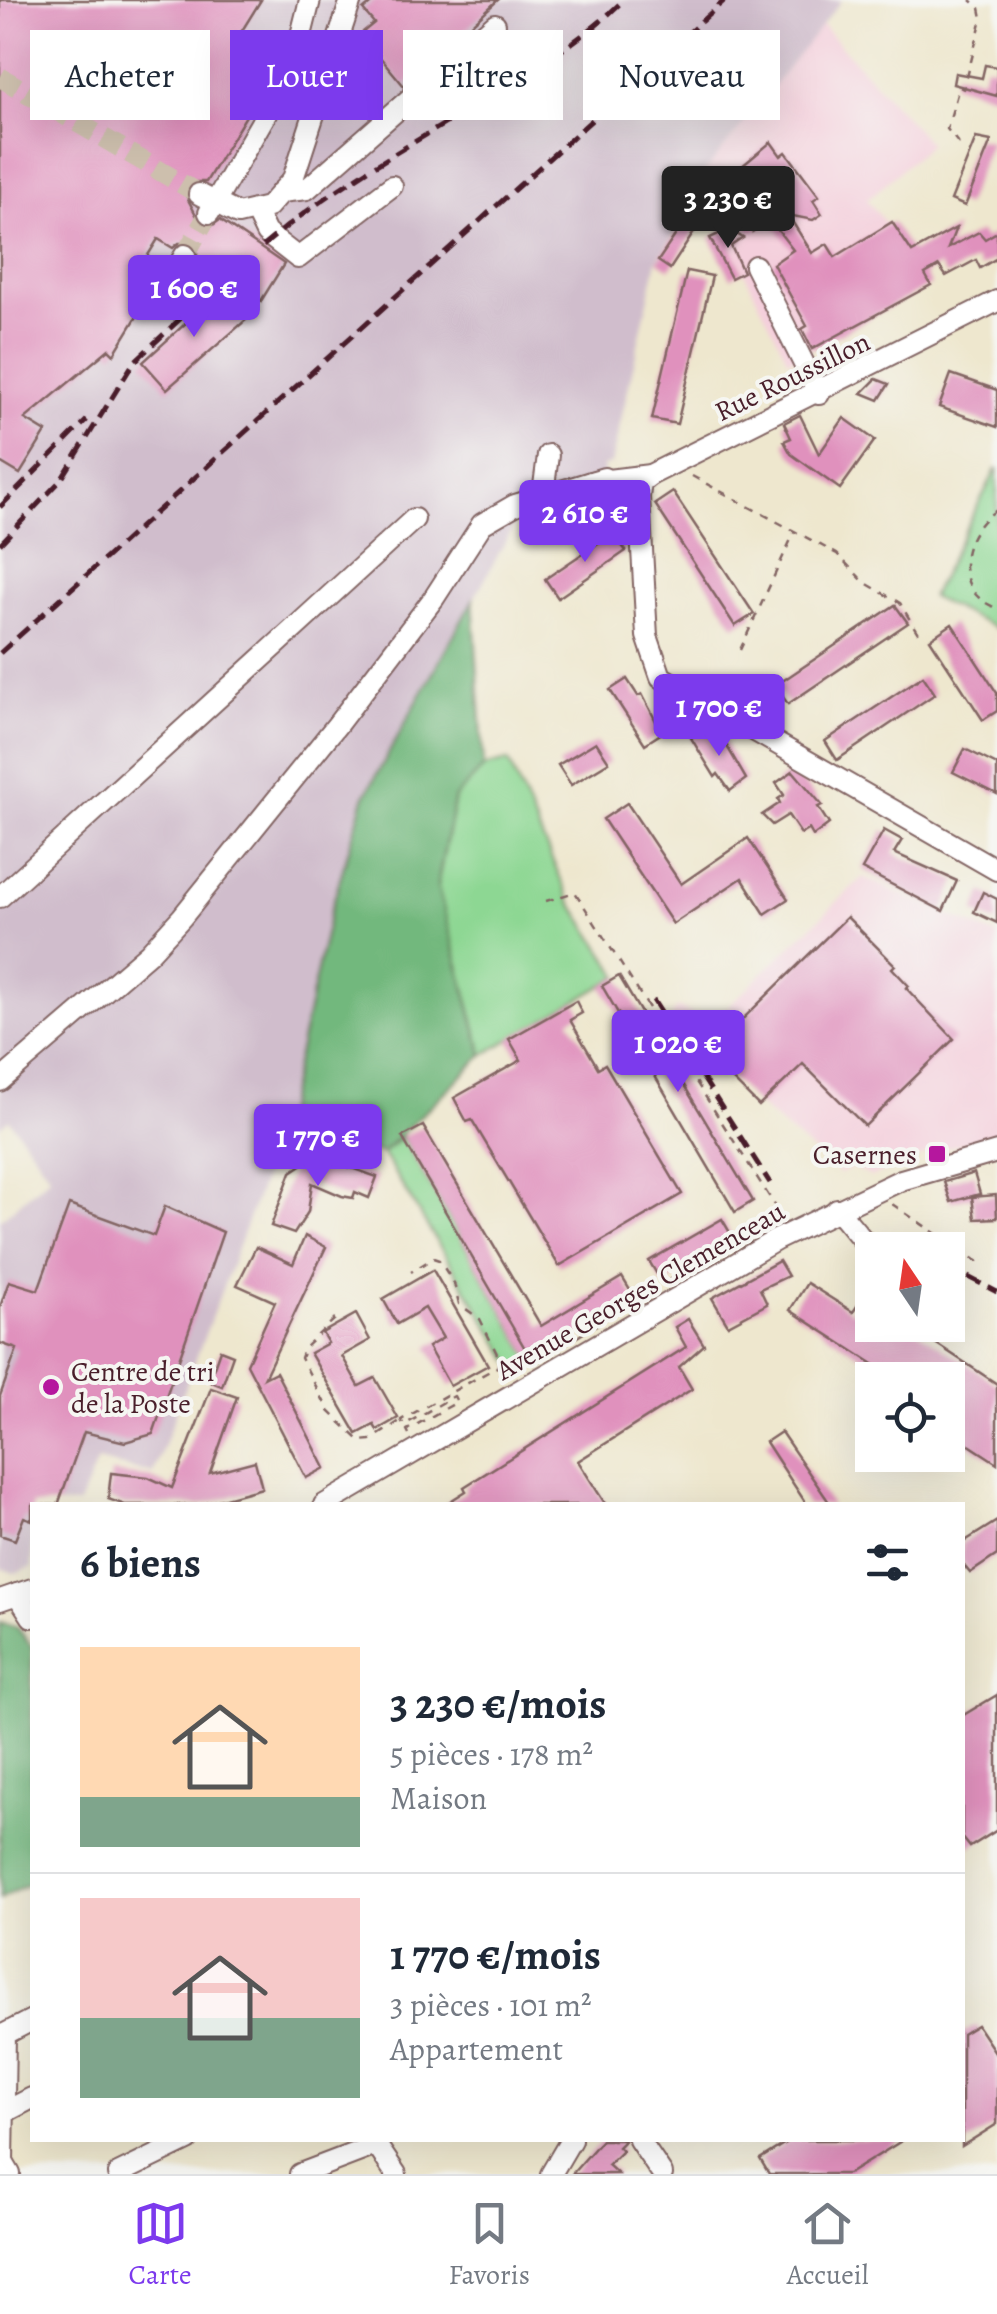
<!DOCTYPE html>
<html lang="fr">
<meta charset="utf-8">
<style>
:root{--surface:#fff;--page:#f6f6f7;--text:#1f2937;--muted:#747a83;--line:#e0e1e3;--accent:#7c3aed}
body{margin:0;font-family:Alegreya,serif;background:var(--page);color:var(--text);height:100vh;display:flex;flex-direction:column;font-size:38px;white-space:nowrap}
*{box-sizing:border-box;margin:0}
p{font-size:32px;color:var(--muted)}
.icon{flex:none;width:55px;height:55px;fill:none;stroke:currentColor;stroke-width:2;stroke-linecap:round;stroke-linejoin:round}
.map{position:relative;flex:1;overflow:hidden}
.drawer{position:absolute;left:30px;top:1502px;width:935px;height:640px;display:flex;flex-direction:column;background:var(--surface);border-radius:0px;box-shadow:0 10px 40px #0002}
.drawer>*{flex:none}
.hud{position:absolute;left:30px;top:30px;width:938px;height:90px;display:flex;gap:20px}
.needle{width:65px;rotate:347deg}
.controls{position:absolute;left:855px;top:1232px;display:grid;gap:20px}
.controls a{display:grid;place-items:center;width:110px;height:110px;border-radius:0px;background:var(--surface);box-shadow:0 10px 40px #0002;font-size:50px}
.price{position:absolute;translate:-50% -85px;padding:0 22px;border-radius:10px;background:var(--accent);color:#fff;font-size:32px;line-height:65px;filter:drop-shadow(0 2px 5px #0008)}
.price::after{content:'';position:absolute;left:50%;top:60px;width:30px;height:22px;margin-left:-15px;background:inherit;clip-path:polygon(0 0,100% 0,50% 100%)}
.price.on{background:#222;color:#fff}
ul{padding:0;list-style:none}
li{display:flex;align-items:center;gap:30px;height:250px;padding:0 50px}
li+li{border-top:2px solid var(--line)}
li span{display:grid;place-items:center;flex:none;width:280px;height:200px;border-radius:0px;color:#555}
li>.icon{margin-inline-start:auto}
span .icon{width:120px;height:120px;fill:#fffc;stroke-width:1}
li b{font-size:42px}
h2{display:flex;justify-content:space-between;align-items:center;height:120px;padding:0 50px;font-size:42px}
.chip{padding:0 35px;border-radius:0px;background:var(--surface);box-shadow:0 10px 40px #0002;font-size:35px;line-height:90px}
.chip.on{background:var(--accent);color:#fff}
.tabs{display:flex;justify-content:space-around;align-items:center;height:140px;border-top:2px solid var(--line);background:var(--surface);font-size:28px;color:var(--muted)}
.tabs a{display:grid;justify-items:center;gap:5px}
.tabs .on{color:var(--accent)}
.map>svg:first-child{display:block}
.built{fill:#f4cfdc}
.industrial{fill:#d0bdcc}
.green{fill:#8dd793;stroke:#6c7b5f;stroke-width:2.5}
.forest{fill:#72b87d;stroke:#5e6c54;stroke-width:2.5}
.building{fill:#e091bd}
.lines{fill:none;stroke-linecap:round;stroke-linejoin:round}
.minor-tunnel{stroke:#cdbfad;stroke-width:20;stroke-dasharray:20 10;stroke-linecap:butt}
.minor-casing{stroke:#836564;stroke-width:24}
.path{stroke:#836564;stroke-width:2.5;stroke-dasharray:8 8;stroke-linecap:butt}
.minor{stroke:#fff;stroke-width:20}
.rail{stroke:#4a1f2b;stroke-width:5;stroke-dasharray:15 8;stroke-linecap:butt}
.poi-dot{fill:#b5179e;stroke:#f6f6f2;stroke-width:4}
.labels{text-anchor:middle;stroke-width:8;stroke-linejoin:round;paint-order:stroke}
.street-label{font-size:28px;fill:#4a1f2b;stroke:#f6f6f2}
.poi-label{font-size:28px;fill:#4a1f2b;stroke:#f6f6f2;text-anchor:end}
</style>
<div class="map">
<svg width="997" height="2174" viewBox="0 0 997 2174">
<rect width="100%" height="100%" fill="#f6f6f2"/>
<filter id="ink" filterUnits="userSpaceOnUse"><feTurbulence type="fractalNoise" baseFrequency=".01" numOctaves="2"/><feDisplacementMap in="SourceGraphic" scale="20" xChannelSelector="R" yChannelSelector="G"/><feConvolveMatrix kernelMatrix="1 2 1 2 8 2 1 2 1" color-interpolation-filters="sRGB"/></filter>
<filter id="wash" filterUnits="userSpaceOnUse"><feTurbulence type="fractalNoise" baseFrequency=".0048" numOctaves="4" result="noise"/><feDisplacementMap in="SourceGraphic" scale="40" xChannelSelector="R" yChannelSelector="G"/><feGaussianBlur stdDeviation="2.25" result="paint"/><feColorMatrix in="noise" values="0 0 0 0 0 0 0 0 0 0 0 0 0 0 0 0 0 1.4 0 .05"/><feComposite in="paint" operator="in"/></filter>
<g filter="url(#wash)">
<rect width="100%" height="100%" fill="#eee7ce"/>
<!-- built -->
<g class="built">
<polygon points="822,25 930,144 867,200 887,225 818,267 839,308 801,329 811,349 788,360 705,194 697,199 692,188"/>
<polygon points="863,877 997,936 997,1136 939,1149 871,1177 853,1167 840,1174 759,1106 671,1016 677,1007 711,1023"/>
</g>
<!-- industrial -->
<polygon class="industrial" points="0,0 842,0 692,188 697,199 657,261 611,464 603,466 606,490 520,515 364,798 330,913 281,1131 153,1474 97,1461 79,1505 32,1505 32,1567 15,1573 0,1568 0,1220 50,1176 9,1119 0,1127"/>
<!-- green -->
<g class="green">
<polygon points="997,468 997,629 931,597"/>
<polygon points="508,761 571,902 619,976 483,1055 437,885 455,797 484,767"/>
<polygon points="402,1137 534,1364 515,1368 382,1153"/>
</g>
<!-- forest -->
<g class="forest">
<polygon points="473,600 484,767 455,797 437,885 483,1055 382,1153 281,1131 330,913 364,798"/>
<polygon points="0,1622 17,1627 32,1647 32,1882 0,1899"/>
</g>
<g id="blocks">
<!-- building -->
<g class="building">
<polygon points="0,0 261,0 238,37 279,61 206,182 192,182 185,194 201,224 210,227 220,220 284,264 261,301 197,262 197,249 191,243 179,243 173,248 158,239 132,281 152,292 114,354 109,349 25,419 46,432 20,474 0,462"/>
<polygon points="375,0 498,0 404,86 365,39 363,32 374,23 363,10"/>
<polygon points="985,65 997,67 997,96 953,84 955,73 982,78"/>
<polygon points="976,138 991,141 965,206 951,200"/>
<polygon points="771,142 781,156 786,152 819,196 813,200 822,214 813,220 788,215 812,253 827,244 835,257 892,222 912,252 956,228 948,248 979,232 985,239 997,232 997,258 980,268 976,260 946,276 939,266 925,274 931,285 812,349 802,329 807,326 773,264 793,250 770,220 752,232 720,192 734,180 735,172"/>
<polygon points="695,206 706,214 670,269 658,261"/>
<polygon points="729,229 743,238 731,246 743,272 731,278 710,238"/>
<polygon points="687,271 712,276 677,424 652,419"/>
<polygon points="220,292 246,320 167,389 143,362"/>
<polygon points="951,374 997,390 997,427 939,407"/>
<polygon points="876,379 889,384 879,400 862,393"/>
<polygon points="800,415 819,454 844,418 875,440 840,489 791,454 784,441 791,438 784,423"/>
<polygon points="673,492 754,614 735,626 655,504"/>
<polygon points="613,533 626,551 558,598 545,579"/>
<polygon points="895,605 908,623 788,704 775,686"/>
<polygon points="952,624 997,693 997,711 983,720 930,639"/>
<polygon points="923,676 935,694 837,760 825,741"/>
<polygon points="627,679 638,696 642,694 662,733 645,744 610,690"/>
<polygon points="708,727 720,743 724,741 746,779 730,791 718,774 715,777 691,738"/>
<polygon points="596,742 609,762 571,785 558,765"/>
<polygon points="965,749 997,765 997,794 953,772"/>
<polygon points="793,771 822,805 818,807 829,824 813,836 809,829 801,834 788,815 772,825 762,815 780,803 778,799 784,795 776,783"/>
<polygon points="627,803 681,884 748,838 788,899 765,914 742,878 673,924 603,819"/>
<polygon points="884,830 902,840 894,853 957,881 943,911 862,869"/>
<polygon points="983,892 997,899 997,923 974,912"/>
<polygon points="847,917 895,965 892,968 909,986 906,988 954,1039 865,1126 803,1064 759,1106 707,1054"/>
<polygon points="619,976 753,1201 735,1212 602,986"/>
<polygon points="576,1001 582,1013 570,1020 598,1068 605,1064 682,1194 559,1266 472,1120 467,1122 454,1098 521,1060 509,1039"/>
<polygon points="423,1126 541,1326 622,1277 636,1300 534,1364 402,1137"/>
<polygon points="323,1158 377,1177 369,1198 355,1192 353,1198 342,1196 312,1183 308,1212 294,1234 271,1226 291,1172 306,1162"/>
<polygon points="974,1173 980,1194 951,1202 944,1182"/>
<polygon points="996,1195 997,1218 975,1219 972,1197"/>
<polygon points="69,1205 154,1236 165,1206 223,1232 153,1434 125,1442 84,1432 58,1505 32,1505 32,1520 24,1517 15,1540 0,1535 0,1396 17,1349 0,1343 0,1307 9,1281 38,1290"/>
<polygon points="722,1219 735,1241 663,1284 649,1261"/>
<polygon points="305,1236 326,1247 264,1378 276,1372 325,1468 306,1478 247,1364 275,1302 237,1285 256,1247 293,1264"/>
<polygon points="779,1261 788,1276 760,1289 767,1304 728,1325 712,1298"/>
<polygon points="433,1270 488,1365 450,1386 428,1347 443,1338 425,1308 397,1324 383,1299"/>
<polygon points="807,1283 853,1312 872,1284 872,1325 908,1325 997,1384 997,1463 948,1431 948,1380 898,1380 790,1310"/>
<polygon points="356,1314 370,1340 342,1356 359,1386 375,1378 398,1418 377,1430 374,1425 357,1434 310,1353 328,1343 322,1333"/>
<polygon points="688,1319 704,1345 679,1367 692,1389 578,1461 606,1505 444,1505 466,1491 464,1487 686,1347 675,1327"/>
<polygon points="220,1350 233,1355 222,1386 209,1381"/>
<polygon points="211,1388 237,1397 210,1473 255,1461 262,1488 200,1505 125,1505 108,1499 111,1473 148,1477 172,1488"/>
<polygon points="781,1432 831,1505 807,1505 766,1442"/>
<polygon points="997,1521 997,1555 970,1573 962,1563 962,1543"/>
<polygon points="997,1695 997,1830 970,1847 962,1837 962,1716"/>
<polygon points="977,2025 997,2055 997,2124 962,2146 962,2034"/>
<polygon points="602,2140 625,2140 618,2147 622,2151 608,2165 618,2174 572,2174"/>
<polygon points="790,2140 903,2140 848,2174 769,2174 760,2159"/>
</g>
</g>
</g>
<g filter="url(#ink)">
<use href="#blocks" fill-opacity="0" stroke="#836564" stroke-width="2.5"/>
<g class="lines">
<!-- minor-tunnel -->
<g class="minor-tunnel">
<polyline points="0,77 199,194"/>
<polyline points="185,255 209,213"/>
</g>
<defs>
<g id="minor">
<polyline points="281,192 307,189 495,24"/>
<polyline points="199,194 238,214 268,207 293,179 351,0"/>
<polyline points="255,210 266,233 298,258 392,186"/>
<polyline points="209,213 293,67 310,0"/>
<polyline points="755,266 819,394"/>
<polyline points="169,281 185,255"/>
<polyline points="650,475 641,482 639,497 647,636 661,677 997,870"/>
<polyline points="591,482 650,475 997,301"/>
<polyline points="543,494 548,455"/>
<polyline points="0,897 414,519"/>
<polyline points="0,1081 149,953 182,917 337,725 434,598 482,524 515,505 604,478"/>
<polyline points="837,1209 872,1251"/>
<polyline points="324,1505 776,1240 901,1180 997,1152"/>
<polyline points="17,1594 32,1617"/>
<polyline points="0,1600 32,1589"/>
<polyline points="3,2113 32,2098"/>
<polyline points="373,2140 396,2174"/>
<polyline points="639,2140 662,2174"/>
<polyline points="10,2174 3,2162 5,2034 32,2020"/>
<polyline points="118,2174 188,2140"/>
<polyline points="300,2174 376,2145"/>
<polyline points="551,2174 571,2140"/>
</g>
</defs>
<!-- minor casing -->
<use href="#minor" class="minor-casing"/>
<!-- path -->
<g class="path">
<polyline points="959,144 947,129 959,87 964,89 982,18 980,8 971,0"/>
<polyline points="692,476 837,554 864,582 900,603 919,635"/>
<path d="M997,510C960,531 949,592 997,608"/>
<polyline points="740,650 794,533"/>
<polyline points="546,901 575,892 781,1215"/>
<polyline points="892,1204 978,1262"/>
<polyline points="335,1319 305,1347 301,1358 329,1411 360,1441 371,1440 400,1421"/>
<polyline points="409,1434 407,1430 457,1402 454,1396 404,1425 401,1420 497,1367 500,1360 480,1319 459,1304 454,1283 439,1260 433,1258 411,1272"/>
</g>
<!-- minor -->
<use href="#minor" class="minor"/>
<!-- rail -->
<g class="rail">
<polyline points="591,30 624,0"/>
<polyline points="497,113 523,90"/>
<path d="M263,246C367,157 494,106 601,21"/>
<polyline points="0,507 87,420"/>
<polyline points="0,544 61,480 134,362 224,278"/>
<polyline points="0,653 725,0"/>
<polyline points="653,1000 770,1183"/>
<polyline points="968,1277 997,1292"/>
</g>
</g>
</g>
<!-- markers -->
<g class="poi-dot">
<rect x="927" y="1144" width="20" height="20" rx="5"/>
<circle cx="51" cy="1387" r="10"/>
</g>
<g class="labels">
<!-- street labels -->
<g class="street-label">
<text transform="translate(792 376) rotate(-26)" y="10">Rue Roussillon</text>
<text transform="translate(640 1290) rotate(-30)" y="10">Avenue Georges Clemenceau</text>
</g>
<!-- poi labels -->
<g class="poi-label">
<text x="917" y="1164">Casernes</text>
<text x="71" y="1381" text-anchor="start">Centre de tri<tspan x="71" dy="32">de la Poste</tspan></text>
</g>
</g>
</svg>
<div class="controls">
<a><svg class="needle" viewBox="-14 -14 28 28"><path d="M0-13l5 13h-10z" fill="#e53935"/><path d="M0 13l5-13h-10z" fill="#747a83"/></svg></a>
<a><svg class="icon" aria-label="locate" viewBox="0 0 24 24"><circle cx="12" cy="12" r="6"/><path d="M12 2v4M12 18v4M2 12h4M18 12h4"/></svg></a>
</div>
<b class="price on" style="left:728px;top:251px">3 230 €</b>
<b class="price" style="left:194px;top:340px">1 600 €</b>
<b class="price" style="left:585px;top:565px">2 610 €</b>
<b class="price" style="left:719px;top:759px">1 700 €</b>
<b class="price" style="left:678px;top:1095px">1 020 €</b>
<b class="price" style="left:318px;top:1189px">1 770 €</b>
<div class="hud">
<a class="chip">Acheter</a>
<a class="chip on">Louer</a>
<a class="chip">Filtres</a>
<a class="chip">Nouveau</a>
</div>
<section class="drawer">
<h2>6 biens<svg class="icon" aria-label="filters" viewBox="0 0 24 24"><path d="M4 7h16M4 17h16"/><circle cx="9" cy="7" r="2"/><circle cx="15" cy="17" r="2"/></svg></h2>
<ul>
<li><span style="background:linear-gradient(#ffd9b3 75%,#7fa58c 0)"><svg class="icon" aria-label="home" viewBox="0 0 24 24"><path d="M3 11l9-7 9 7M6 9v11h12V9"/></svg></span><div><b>3 230 €/mois</b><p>5 pièces · 178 m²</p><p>Maison</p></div></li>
<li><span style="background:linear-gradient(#f6c9c9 60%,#7fa58c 0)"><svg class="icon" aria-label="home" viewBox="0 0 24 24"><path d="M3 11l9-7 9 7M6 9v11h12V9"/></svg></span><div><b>1 770 €/mois</b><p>3 pièces · 101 m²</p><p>Appartement</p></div></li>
</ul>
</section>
</div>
<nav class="tabs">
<a class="on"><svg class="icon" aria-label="map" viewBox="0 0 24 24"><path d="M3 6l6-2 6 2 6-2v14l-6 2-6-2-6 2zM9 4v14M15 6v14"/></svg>Carte</a>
<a><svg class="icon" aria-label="saved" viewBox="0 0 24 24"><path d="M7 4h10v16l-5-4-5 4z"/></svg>Favoris</a>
<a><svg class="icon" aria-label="home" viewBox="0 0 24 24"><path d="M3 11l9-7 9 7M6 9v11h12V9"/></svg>Accueil</a>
</nav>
